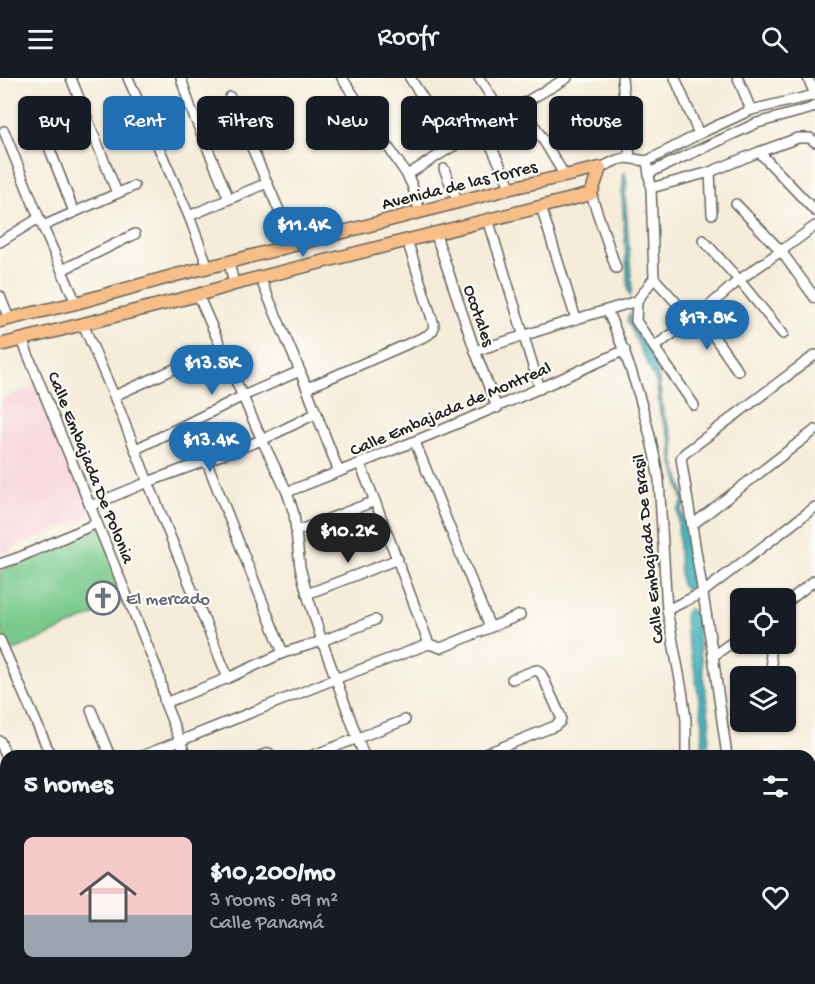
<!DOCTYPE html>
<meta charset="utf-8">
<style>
:root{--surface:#171b24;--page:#20242c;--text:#f1f3f6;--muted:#9ea1a6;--line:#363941;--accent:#1f6fb2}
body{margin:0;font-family:"Gochi Hand",sans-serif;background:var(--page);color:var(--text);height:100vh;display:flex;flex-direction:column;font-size:22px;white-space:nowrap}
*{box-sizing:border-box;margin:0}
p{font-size:20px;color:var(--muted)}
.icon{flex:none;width:33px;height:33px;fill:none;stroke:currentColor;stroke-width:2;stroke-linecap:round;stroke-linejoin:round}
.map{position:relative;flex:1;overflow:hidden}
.details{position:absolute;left:0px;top:672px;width:816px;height:234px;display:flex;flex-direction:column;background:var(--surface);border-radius:18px 18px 0 0;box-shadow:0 2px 4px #0004}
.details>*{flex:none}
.top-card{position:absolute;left:18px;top:18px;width:780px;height:54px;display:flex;gap:12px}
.fabs{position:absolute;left:730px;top:510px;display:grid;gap:12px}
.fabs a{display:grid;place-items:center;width:66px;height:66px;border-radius:9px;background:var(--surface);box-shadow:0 2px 4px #0004;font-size:30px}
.price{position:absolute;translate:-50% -51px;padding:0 14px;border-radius:21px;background:var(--accent);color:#fff;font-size:20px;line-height:39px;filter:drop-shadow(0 2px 3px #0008)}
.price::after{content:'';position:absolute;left:50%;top:36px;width:18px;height:14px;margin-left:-9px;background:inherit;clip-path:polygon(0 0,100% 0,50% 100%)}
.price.active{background:#222;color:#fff}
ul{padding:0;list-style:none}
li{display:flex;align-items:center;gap:18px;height:150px;padding:0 24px}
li+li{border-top:2px solid var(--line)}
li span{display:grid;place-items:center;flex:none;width:168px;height:120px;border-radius:9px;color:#555}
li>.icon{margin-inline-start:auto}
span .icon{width:72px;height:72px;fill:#fffc;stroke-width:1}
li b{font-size:26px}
h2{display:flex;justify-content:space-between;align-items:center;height:72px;padding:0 24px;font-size:26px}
.tag{padding:0 21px;border-radius:9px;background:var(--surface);box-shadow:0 2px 4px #0004;font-size:21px;line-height:54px}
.tag.active{background:var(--accent);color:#fff}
header{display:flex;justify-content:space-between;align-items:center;height:78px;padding:0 24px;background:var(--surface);font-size:27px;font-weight:600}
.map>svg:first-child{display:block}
.built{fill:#f6cfd7}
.green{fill:#79ca8c;stroke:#4a7354;stroke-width:1.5}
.water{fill:#46b5be;stroke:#31686d;stroke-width:1.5}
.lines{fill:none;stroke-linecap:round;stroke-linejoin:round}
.minor-casing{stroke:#68655e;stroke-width:12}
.major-casing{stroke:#68655e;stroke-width:15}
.minor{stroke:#fff;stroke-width:9}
.major{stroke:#f7be87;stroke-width:12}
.labels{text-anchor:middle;stroke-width:4.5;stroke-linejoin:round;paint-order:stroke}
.street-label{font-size:18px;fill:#1c1c1c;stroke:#fdfcf7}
.worship-label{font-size:18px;fill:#5b616d;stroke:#fdfcf7;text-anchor:start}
</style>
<header><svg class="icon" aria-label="menu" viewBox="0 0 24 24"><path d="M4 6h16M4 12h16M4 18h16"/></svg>Roofr<svg class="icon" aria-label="search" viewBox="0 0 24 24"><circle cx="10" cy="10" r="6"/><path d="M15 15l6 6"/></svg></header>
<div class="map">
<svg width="815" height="906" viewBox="0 0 815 906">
<rect width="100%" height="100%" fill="#fdfcf7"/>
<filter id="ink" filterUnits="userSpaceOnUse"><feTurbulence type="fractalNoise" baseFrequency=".0167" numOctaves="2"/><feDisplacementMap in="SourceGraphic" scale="12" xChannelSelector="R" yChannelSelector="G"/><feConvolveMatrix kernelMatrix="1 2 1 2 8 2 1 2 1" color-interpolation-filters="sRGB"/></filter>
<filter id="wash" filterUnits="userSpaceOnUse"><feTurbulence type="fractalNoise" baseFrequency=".008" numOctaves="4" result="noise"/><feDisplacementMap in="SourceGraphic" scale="24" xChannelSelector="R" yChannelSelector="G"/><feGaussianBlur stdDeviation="1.35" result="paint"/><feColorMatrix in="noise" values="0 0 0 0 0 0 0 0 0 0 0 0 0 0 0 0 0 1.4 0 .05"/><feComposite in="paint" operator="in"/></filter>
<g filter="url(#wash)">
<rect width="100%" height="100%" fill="#f5ecd9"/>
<!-- built -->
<polygon class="built" points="39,304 94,436 0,476 0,323"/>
<!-- green -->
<polygon class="green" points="101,447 130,521 10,574 0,548 0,494"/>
<!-- water -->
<g class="water">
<polygon points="624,93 627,104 625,117 632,211 630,218 628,212 622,117"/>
<polygon points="630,234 630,242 657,288 663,335 674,362 674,382 687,425 682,432 690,474 693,505 687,513 681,506 679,479 678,432 683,423 672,382 671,362 660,336 657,306 627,243"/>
<polygon points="689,530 695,535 710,647 707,678 702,678 703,646 694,589 686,556 685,536"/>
</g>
</g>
<g filter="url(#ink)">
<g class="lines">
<defs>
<g id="minor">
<polyline points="71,0 117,115"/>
<polyline points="128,0 189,138 208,189"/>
<polyline points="181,0 191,31 229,121"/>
<polyline points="342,0 407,97 412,107 420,134"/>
<polyline points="410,0 454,68"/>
<polyline points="479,0 503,37"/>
<polyline points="622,0 630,80"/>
<polyline points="675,0 699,56"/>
<polyline points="738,0 751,32"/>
<polyline points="808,0 815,16"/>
<polyline points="230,19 294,167"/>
<polyline points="527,35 565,98"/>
<polyline points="4,53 39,140 76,225"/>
<polyline points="47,64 74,134"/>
<polyline points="490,66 511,110"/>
<polyline points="759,74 815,133"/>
<polyline points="600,90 617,82 626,80 647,83 699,56 751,32 815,17"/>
<polyline points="444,91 458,124"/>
<polyline points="710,94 712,136"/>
<polyline points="649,95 757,45 809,31 815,28"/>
<polyline points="407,97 503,37 567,0"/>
<polyline points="651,110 710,94 759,74 798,60 810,60 815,64"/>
<polyline points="591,116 616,190"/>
<polyline points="736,126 781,173 815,220"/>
<polyline points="541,129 576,241"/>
<polyline points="189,138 267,105"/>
<polyline points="488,141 540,311"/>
<polyline points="43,148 134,108"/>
<polyline points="435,154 475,273 497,330"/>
<polyline points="703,162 739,202 783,256"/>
<polyline points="0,164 39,140"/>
<polyline points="229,184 234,206"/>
<polyline points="62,192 135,156"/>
<polyline points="260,200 300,293 339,394"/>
<polyline points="654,200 692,242"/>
<polyline points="198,217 262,362 287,414 294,436 300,489 307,516 322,563 364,678"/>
<polyline points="0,218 9,241"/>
<polyline points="637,223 636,243 694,327"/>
<path d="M607,232C631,286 649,343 659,402L667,532L682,612L686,642V678"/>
<polyline points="699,237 738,293"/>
<polyline points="83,246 114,318 148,404 228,600"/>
<polyline points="22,262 159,596 165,625 186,678"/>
<polyline points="654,269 699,237 739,202 781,173 815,148"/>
<polyline points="475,273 576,241 637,223 654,200 651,110 647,83"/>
<polyline points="307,310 428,257 433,252 434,247 407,162"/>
<polyline points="114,318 221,270"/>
<polyline points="415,364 490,549"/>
<polyline points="136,371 243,318 300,293"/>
<polyline points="206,382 283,575"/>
<polyline points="360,386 375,423 429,566"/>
<path d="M287,414C401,370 514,323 625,272"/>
<polyline points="90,428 148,404 262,362 317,335"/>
<polyline points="692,447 815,352"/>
<polyline points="297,453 375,423"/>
<polyline points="0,486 20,479 97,445"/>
<polyline points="307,516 398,481"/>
<polyline points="786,525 815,502"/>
<polyline points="667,532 702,515 815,429"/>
<polyline points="0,562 51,678"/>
<polyline points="768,566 774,598"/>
<polyline points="713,578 741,558"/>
<polyline points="165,625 228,600 283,575 322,563 375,542"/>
<polyline points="91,632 110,678"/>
<polyline points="0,663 6,678"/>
<polyline points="142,678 335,601 429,566 441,570 520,537"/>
<polyline points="260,678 269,675"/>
<polyline points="311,678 405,642"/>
<polyline points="480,678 555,648 560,644 561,639 542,597 538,592 533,593 512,601"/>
<polyline points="727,678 713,578 681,380 685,375 815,277"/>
<polyline points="0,737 6,735"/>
<polyline points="140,900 143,906"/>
<polyline points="383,900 386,906"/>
<polyline points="523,900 528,906"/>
<polyline points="242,906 256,900"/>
<polyline points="319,906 322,900"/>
<polyline points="453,906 461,900"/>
<polyline points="508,906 516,900"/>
<polyline points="584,906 588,900"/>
<polyline points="660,906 664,900"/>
<polyline points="704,906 714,900"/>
</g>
<polyline id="major" points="0,243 76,225 176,197 229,184 511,110 600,90 591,116 234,206 198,217 0,267"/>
</defs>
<!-- minor casing -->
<use href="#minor" class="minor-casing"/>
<!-- major casing -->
<use href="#major" class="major-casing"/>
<!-- minor -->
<use href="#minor" class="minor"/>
<!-- major -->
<use href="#major" class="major"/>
</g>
</g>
<!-- icons -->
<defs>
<symbol id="church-ring" viewBox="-11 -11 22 22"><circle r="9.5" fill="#fdfcf7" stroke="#6b7280" stroke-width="1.5"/><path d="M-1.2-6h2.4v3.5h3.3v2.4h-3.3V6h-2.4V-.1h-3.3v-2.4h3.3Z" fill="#6b7280"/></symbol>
</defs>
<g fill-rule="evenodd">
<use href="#church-ring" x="84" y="501" width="38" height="38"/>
</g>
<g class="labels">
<!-- street labels -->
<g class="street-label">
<text transform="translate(459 106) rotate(-14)" y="6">Avenida de las Torres</text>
<text transform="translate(480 237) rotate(71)" y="6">Ocotales</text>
<text transform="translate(450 330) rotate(-23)" y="6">Calle Embajada de Montreal</text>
<text transform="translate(92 389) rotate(68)" y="6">Calle Embajada De Polonia</text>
<text transform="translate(647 471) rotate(-96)" y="6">Calle Embajada De Brasil</text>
</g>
<!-- worship labels -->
<g class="worship-label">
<text x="126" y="526">El mercado</text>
</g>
</g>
</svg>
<div class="fabs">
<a><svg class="icon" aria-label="locate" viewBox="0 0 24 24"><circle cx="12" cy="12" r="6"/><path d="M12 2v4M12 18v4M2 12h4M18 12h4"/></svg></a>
<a><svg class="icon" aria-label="layers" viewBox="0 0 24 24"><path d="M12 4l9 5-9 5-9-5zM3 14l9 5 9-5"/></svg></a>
</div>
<b class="price" style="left:303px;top:180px">$11.4K</b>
<b class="price" style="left:707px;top:273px">$17.8K</b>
<b class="price" style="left:212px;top:318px">$13.5K</b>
<b class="price" style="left:210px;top:395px">$13.4K</b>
<b class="price active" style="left:348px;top:486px">$10.2K</b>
<div class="top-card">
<a class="tag">Buy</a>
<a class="tag active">Rent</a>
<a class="tag">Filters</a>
<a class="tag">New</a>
<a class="tag">Apartment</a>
<a class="tag">House</a>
</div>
<section class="details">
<h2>5 homes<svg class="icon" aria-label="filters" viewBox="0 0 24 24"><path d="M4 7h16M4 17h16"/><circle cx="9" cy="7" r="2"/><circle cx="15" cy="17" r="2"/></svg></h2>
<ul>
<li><span style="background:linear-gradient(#f6c9c9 65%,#9aa5b1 0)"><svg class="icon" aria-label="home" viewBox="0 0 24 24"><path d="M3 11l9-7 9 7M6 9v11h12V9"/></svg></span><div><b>$10,200/mo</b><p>3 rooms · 89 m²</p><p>Calle Panamá</p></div><svg class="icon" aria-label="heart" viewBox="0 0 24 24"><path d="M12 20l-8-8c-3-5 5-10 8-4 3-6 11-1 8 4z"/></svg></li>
</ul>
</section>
</div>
